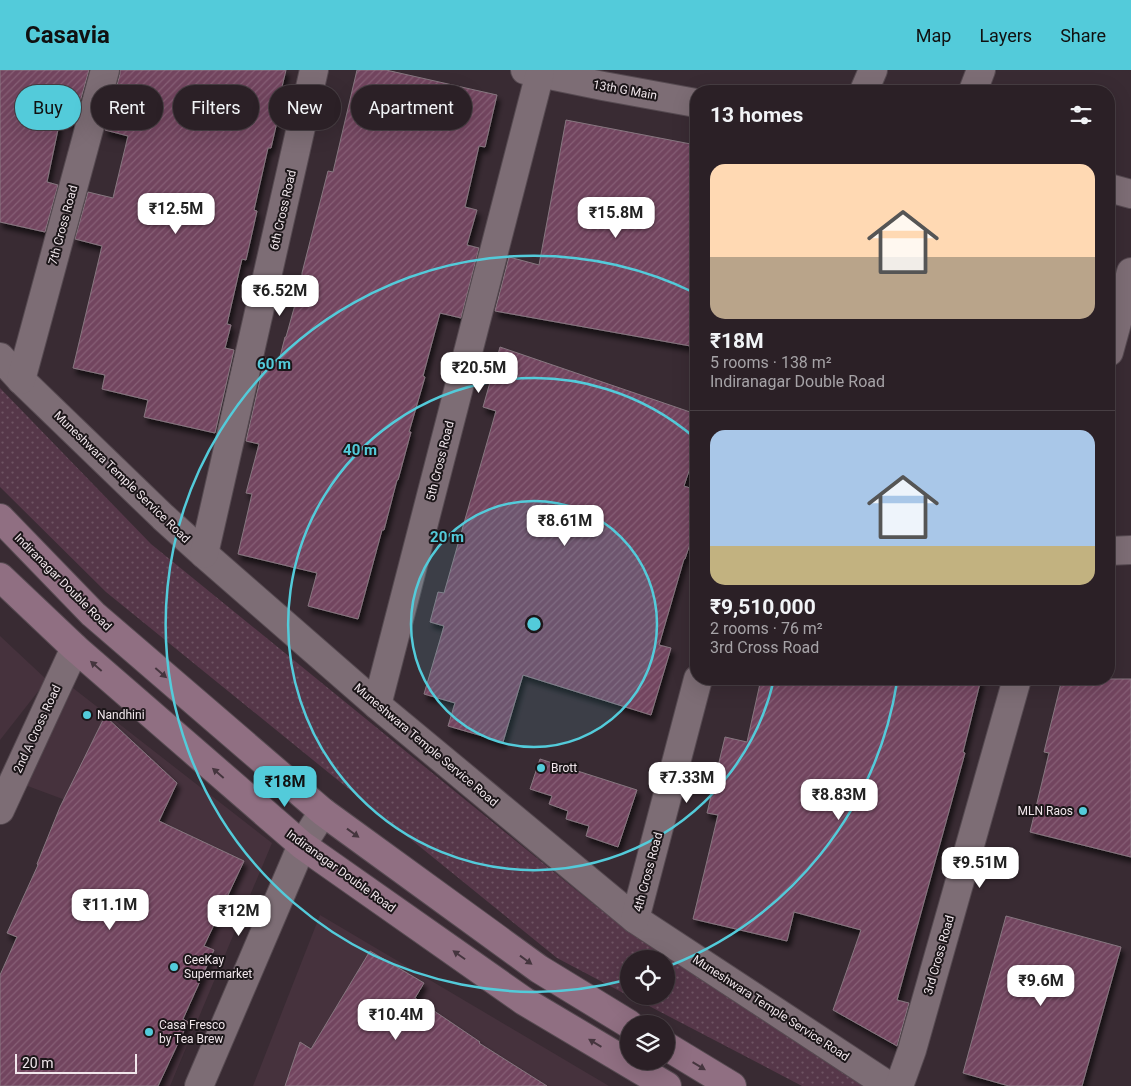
<!DOCTYPE html>
<meta charset="utf-8">
<style>
:root{--surface:#2b2026;--page:#33282e;--text:#f1f3f6;--muted:#a6a3a7;--line:#473e43;--accent:#53cbda}
body{margin:0;font-family:Roboto,sans-serif;background:var(--page);color:var(--text);height:100vh;display:flex;flex-direction:column;font-size:19px;white-space:nowrap}
*{box-sizing:border-box;margin:0}
p{font-size:16px;color:var(--muted)}
.icon{flex:none;width:28px;height:28px;fill:none;stroke:currentColor;stroke-width:2;stroke-linecap:round;stroke-linejoin:round}
.map{position:relative;flex:1;overflow:hidden}
.sheet{position:absolute;left:690px;top:15px;width:425px;height:600px;display:flex;flex-direction:column;background:var(--surface);border-radius:20px;box-shadow:0 5px 20px #0002,0 0 0 1px var(--line)}
.sheet>*{flex:none}
.hud{position:absolute;left:15px;top:15px;width:475px;height:45px;display:flex;gap:10px}
.tools{position:absolute;left:620px;top:880px;display:grid;gap:10px}
.tools a{display:grid;place-items:center;width:55px;height:55px;border-radius:50%;background:var(--surface);box-shadow:0 5px 20px #0002,0 0 0 1px var(--line);font-size:25px}
.scale{position:absolute;left:15px;bottom:12px;width:122px;box-sizing:border-box;padding-left:5px;border:2px solid #f1e7ec;border-top:0;font-size:14px;line-height:18px;white-space:nowrap;color:#f1e7ec;-webkit-text-stroke:4px #1c1619;paint-order:stroke}
.price{position:absolute;translate:-50% -42px;padding:0 11px;border-radius:10px;background:#fff;color:#222;font-size:16px;line-height:32px;filter:drop-shadow(0 1px 2px #0008)}
.price::after{content:'';position:absolute;left:50%;top:30px;width:15px;height:11px;margin-left:-8px;background:inherit;clip-path:polygon(0 0,100% 0,50% 100%)}
.price.active{background:var(--accent);color:#111}
ul{padding:0;list-style:none}
li{display:grid;align-content:center;gap:10px;height:265px;padding:0 20px}
li+li{border-top:1px solid var(--line)}
li span{display:grid;place-items:center;height:155px;border-radius:15px;color:#555}
li>.icon{margin-inline-start:auto}
span .icon{width:90px;height:90px;fill:#fffc;stroke-width:1}
li b{font-size:21px}
h2{display:flex;justify-content:space-between;align-items:center;height:60px;padding:0 20px;font-size:21px}
.tag{padding:0 18px;border-radius:22px;background:var(--surface);box-shadow:0 5px 20px #0002,0 0 0 1px var(--line);font-size:18px;line-height:45px}
.tag.active{background:var(--accent);color:#111}
header{display:flex;align-items:center;gap:30px;box-sizing:border-box;height:70px;padding:0 25px;background:var(--accent);color:#111}
header strong{font-size:24px}
nav{display:flex;gap:28px;margin-inline-start:auto;font-size:18px}
.map>svg:first-child{display:block}
.built{fill:#46323d}
.grass{fill:url(#grass-dots)}
.building{fill:url(#building-hatch);stroke:#877780;filter:url(#shadow)}
.lines{fill:none;stroke-linecap:round;stroke-linejoin:round}
.street-casing{stroke:#564a51;stroke-width:30}
.secondary-casing{stroke:#564a51;stroke-width:30}
.street{stroke:#7d6d75;stroke-width:28}
.secondary{stroke:#906f82;stroke-width:28}
.oneway{fill:#45353e}
.ring{fill:none;stroke:#53cbda;stroke-width:2.5}
.poi-dot{fill:#53cbda;stroke:#1c1619;stroke-width:2}
.labels{text-anchor:middle;stroke-width:4;stroke-linejoin:round;paint-order:stroke}
.street-label{font-size:12px;fill:#f1e7ec;stroke:#1c1619}
.poi-label{font-size:12px;fill:#f1e7ec;stroke:#1c1619;text-anchor:start}
.centre{fill:#53cbda;stroke:#1c1619;stroke-width:2.5}
.ring-label{font-size:15px;text-anchor:middle;font-weight:bold;fill:#53cbda;stroke:#1c1619;stroke-width:4;stroke-linejoin:round;paint-order:stroke}
</style>
<header>
<strong>Casavia</strong>
<nav><a>Map</a><a>Layers</a><a>Share</a></nav>
</header>
<div class="map">
<svg width="1131" height="1016" viewBox="0 0 1131 1016">
<defs>
<pattern id="grass-dots" width="8" height="8" patternUnits="userSpaceOnUse" patternTransform="scale(1.25)"><rect width="8" height="8" fill="#563749"/><path d="M2 2h.1M6 6h.1" fill="none" stroke="#6f5463" stroke-width="1.8" stroke-linecap="round"/></pattern>
<pattern id="building-hatch" width="6" height="6" patternUnits="userSpaceOnUse" patternTransform="scale(1.25)"><rect width="6" height="6" fill="#72455f"/><path d="M-1 1l2-2M0 6l6-6M5 7l2-2" fill="none" stroke="#876076"/></pattern>
<filter id="shadow"><feDropShadow dx="3" dy="5.5" stdDeviation="2.5" flood-color="#0009"/></filter>
</defs>
<rect width="100%" height="100%" fill="#392b33"/>
<!-- built -->
<g class="built">
<polygon points="0,566 47,610 0,670"/>
<polygon points="73,618 272,773 170,1016 51,1016 159,765 25,715"/>
<polygon points="320,845 609,1016 253,1016"/>
</g>
<!-- grass -->
<polygon class="grass" points="0,318 151,474 597,837 869,1013 867,1016 802,1016 630,926 666,926 666,889 629,889 629,926 557,888 106,522 0,417"/>
<!-- building -->
<g class="building">
<polygon points="0,0 89,0 74,53 60,50 47,112 58,115 45,162 0,152"/>
<polygon points="120,0 286,0 280,25 283,26 271,78 268,78 254,140 257,141 246,190 242,189 227,254 231,255 225,278 234,280 215,363 144,347 148,330 102,319 105,305 73,298 102,176 75,169 88,122 113,128 128,66 105,60 120,4"/>
<polygon points="357,0 386,0 497,25 485,77 479,76 465,137 477,140 467,175 479,178 461,248 440,243 423,306 425,307 409,362 411,362 398,410 397,410 384,460 382,460 358,549 308,536 317,503 238,484 252,424 246,423 259,374 246,371 265,288 279,291 285,267 286,267 303,206 302,206 302,203 328,101 333,102"/>
<polygon points="566,50 696,75 696,277 495,241 509,187 539,195"/>
<polygon points="500,277 696,344 696,380 684,416 696,420 696,456 685,489 684,489 659,575 671,578 651,645 523,605 503,672 448,656 455,633 424,624 444,556 430,552 438,522 444,523 496,341 483,337"/>
<polygon points="761,609 981,609 963,682 965,683 897,930 909,933 897,976 833,940 861,860 794,842 787,871 693,849 718,745 707,743 725,667 747,672"/>
<polygon points="1062,609 1131,609 1131,787 1030,762 1049,683 1044,682"/>
<polygon points="105,646 177,713 159,751 244,791 204,876 214,880 183,949 188,952 158,1016 0,1016 0,905 17,867 7,863 38,795 37,794 60,737"/>
<polygon points="540,689 637,720 618,777 586,766 589,756 566,749 568,741 549,734 552,726 530,719"/>
<polygon points="1006,846 1121,877 1082,1016 1009,1016 963,1003"/>
<polygon points="370,881 424,913 415,928 480,972 479,973 547,1016 285,1016 300,972 311,979"/>
</g>
<g class="lines">
<defs>
<g id="street">
<polyline points="525,0 603,16 696,33"/>
<polyline points="864,21 873,0"/>
<polyline points="973,21 981,0"/>
<polyline points="1109,118 1131,124"/>
<polyline points="1109,282 1131,202"/>
<polyline points="0,287 21,310 163,447 204,484 377,635 635,849 889,1016"/>
<polyline points="21,310 105,0"/>
<polyline points="1109,481 1131,480"/>
<polyline points="204,484 314,0"/>
<polyline points="377,635 540,3"/>
<polyline points="0,740 75,578"/>
<polyline points="635,849 698,609"/>
<polyline points="199,1016 302,775 323,742"/>
<polyline points="899,1016 912,980 1017,609"/>
</g>
<g id="secondary">
<polyline points="0,448 93,544 323,742 539,899 629,954"/>
<polyline points="0,507 75,578 302,775 524,931 667,1016"/>
<polyline points="666,976 732,1016"/>
</g>
</defs>
<!-- street casing -->
<use href="#street" class="street-casing"/>
<!-- secondary casing -->
<use href="#secondary" class="secondary-casing"/>
<!-- street -->
<use href="#street" class="street"/>
<!-- secondary -->
<use href="#secondary" class="secondary"/>
</g>
<!-- one-way arrows -->
<defs><path id="oneway-solid" d="M-6-.8H1V-3.2L6.5 0L1 3.2V.8H-6Z" transform="scale(1.25)"/></defs>
<g class="oneway">
<use href="#oneway-solid" transform="translate(96 596) rotate(-139)"/>
<use href="#oneway-solid" transform="translate(161 603) rotate(41)"/>
<use href="#oneway-solid" transform="translate(218 703) rotate(-139)"/>
<use href="#oneway-solid" transform="translate(353 763) rotate(36)"/>
<use href="#oneway-solid" transform="translate(459 885) rotate(-145)"/>
<use href="#oneway-solid" transform="translate(526 890) rotate(36)"/>
<use href="#oneway-solid" transform="translate(595 973) rotate(-149)"/>
<use href="#oneway-solid" transform="translate(699 996) rotate(31)"/>
</g>
<!-- distance rings -->
<circle cx="534" cy="554" r="123" fill="#53cbda" fill-opacity=".12"/>
<g class="ring">
<circle cx="534" cy="554" r="123"/>
<path d="M774 609A246 246 0 1 1 695 368"/>
<path d="M897 612A368 368 0 0 1 669 896M626 910A368 368 0 1 1 695 223"/>
</g>
<!-- markers -->
<g class="poi-dot">
<circle cx="87" cy="645" r="5"/>
<circle cx="541" cy="698" r="5"/>
<circle cx="1083" cy="741" r="5"/>
<circle cx="174" cy="897" r="5"/>
<circle cx="149" cy="962" r="5"/>
</g>
<g class="labels">
<!-- street labels -->
<g class="street-label">
<text transform="translate(625 20) rotate(10)" y="4">13th G Main</text>
<text transform="translate(283 140) rotate(-77)" y="4">6th Cross Road</text>
<text transform="translate(63 155) rotate(-75)" y="4">7th Cross Road</text>
<text transform="translate(440 391) rotate(-76)" y="4">5th Cross Road</text>
<text transform="translate(122 407) rotate(44)" y="4">Muneshwara Temple Service Road</text>
<text transform="translate(63 512) rotate(45)" y="4">Indiranagar Double Road</text>
<text transform="translate(37 659) rotate(-65)" y="4">2nd A Cross Road</text>
<text transform="translate(426 675) rotate(40)" y="4">Muneshwara Temple Service Road</text>
<text transform="translate(341 801) rotate(36)" y="4">Indiranagar Double Road</text>
<text transform="translate(648 802) rotate(-75)" y="4">4th Cross Road</text>
<text transform="translate(939 885) rotate(-74)" y="4">3rd Cross Road</text>
<text transform="translate(771 938) rotate(33)" y="4">Muneshwara Temple Service Road</text>
</g>
<!-- poi labels -->
<g class="poi-label">
<text x="97" y="649">Nandhini</text>
<text x="551" y="702">Brott</text>
<text x="1073" y="745" text-anchor="end">MLN Raos</text>
<text x="184" y="894">CeeKay<tspan x="184" dy="14">Supermarket</tspan></text>
<text x="159" y="959">Casa Fresco<tspan x="159" dy="14">by Tea Brew</tspan></text>
</g>
</g>
<circle cx="534" cy="554" r="8" class="centre"/>
<g class="ring-label">
<text x="274" y="299">60 m</text>
<text x="360" y="385">40 m</text>
<text x="447" y="472">20 m</text>
</g>
</svg>
<div class="tools">
<a><svg class="icon" aria-label="locate" viewBox="0 0 24 24"><circle cx="12" cy="12" r="6"/><path d="M12 2v4M12 18v4M2 12h4M18 12h4"/></svg></a>
<a><svg class="icon" aria-label="layers" viewBox="0 0 24 24"><path d="M12 4l9 5-9 5-9-5zM3 14l9 5 9-5"/></svg></a>
</div>
<div class="scale">20 m</div>
<b class="price" style="left:176px;top:165px">₹12.5M</b>
<b class="price" style="left:616px;top:169px">₹15.8M</b>
<b class="price" style="left:280px;top:247px">₹6.52M</b>
<b class="price" style="left:479px;top:324px">₹20.5M</b>
<b class="price" style="left:565px;top:477px">₹8.61M</b>
<b class="price" style="left:687px;top:734px">₹7.33M</b>
<b class="price active" style="left:285px;top:738px">₹18M</b>
<b class="price" style="left:839px;top:751px">₹8.83M</b>
<b class="price" style="left:980px;top:819px">₹9.51M</b>
<b class="price" style="left:110px;top:861px">₹11.1M</b>
<b class="price" style="left:239px;top:867px">₹12M</b>
<b class="price" style="left:1041px;top:937px">₹9.6M</b>
<b class="price" style="left:396px;top:971px">₹10.4M</b>
<div class="hud">
<a class="tag active">Buy</a>
<a class="tag">Rent</a>
<a class="tag">Filters</a>
<a class="tag">New</a>
<a class="tag">Apartment</a>
</div>
<section class="sheet">
<h2>13 homes<svg class="icon" aria-label="filters" viewBox="0 0 24 24"><path d="M4 7h16M4 17h16"/><circle cx="9" cy="7" r="2"/><circle cx="15" cy="17" r="2"/></svg></h2>
<ul>
<li><span style="background:linear-gradient(#ffd9b3 60%,#b9a48a 0)"><svg class="icon" aria-label="home" viewBox="0 0 24 24"><path d="M3 11l9-7 9 7M6 9v11h12V9"/></svg></span><div><b>₹18M</b><p>5 rooms · 138 m²</p><p>Indiranagar Double Road</p></div></li>
<li><span style="background:linear-gradient(#a9c7e8 75%,#c2b280 0)"><svg class="icon" aria-label="home" viewBox="0 0 24 24"><path d="M3 11l9-7 9 7M6 9v11h12V9"/></svg></span><div><b>₹9,510,000</b><p>2 rooms · 76 m²</p><p>3rd Cross Road</p></div></li>
</ul>
</section>
</div>
